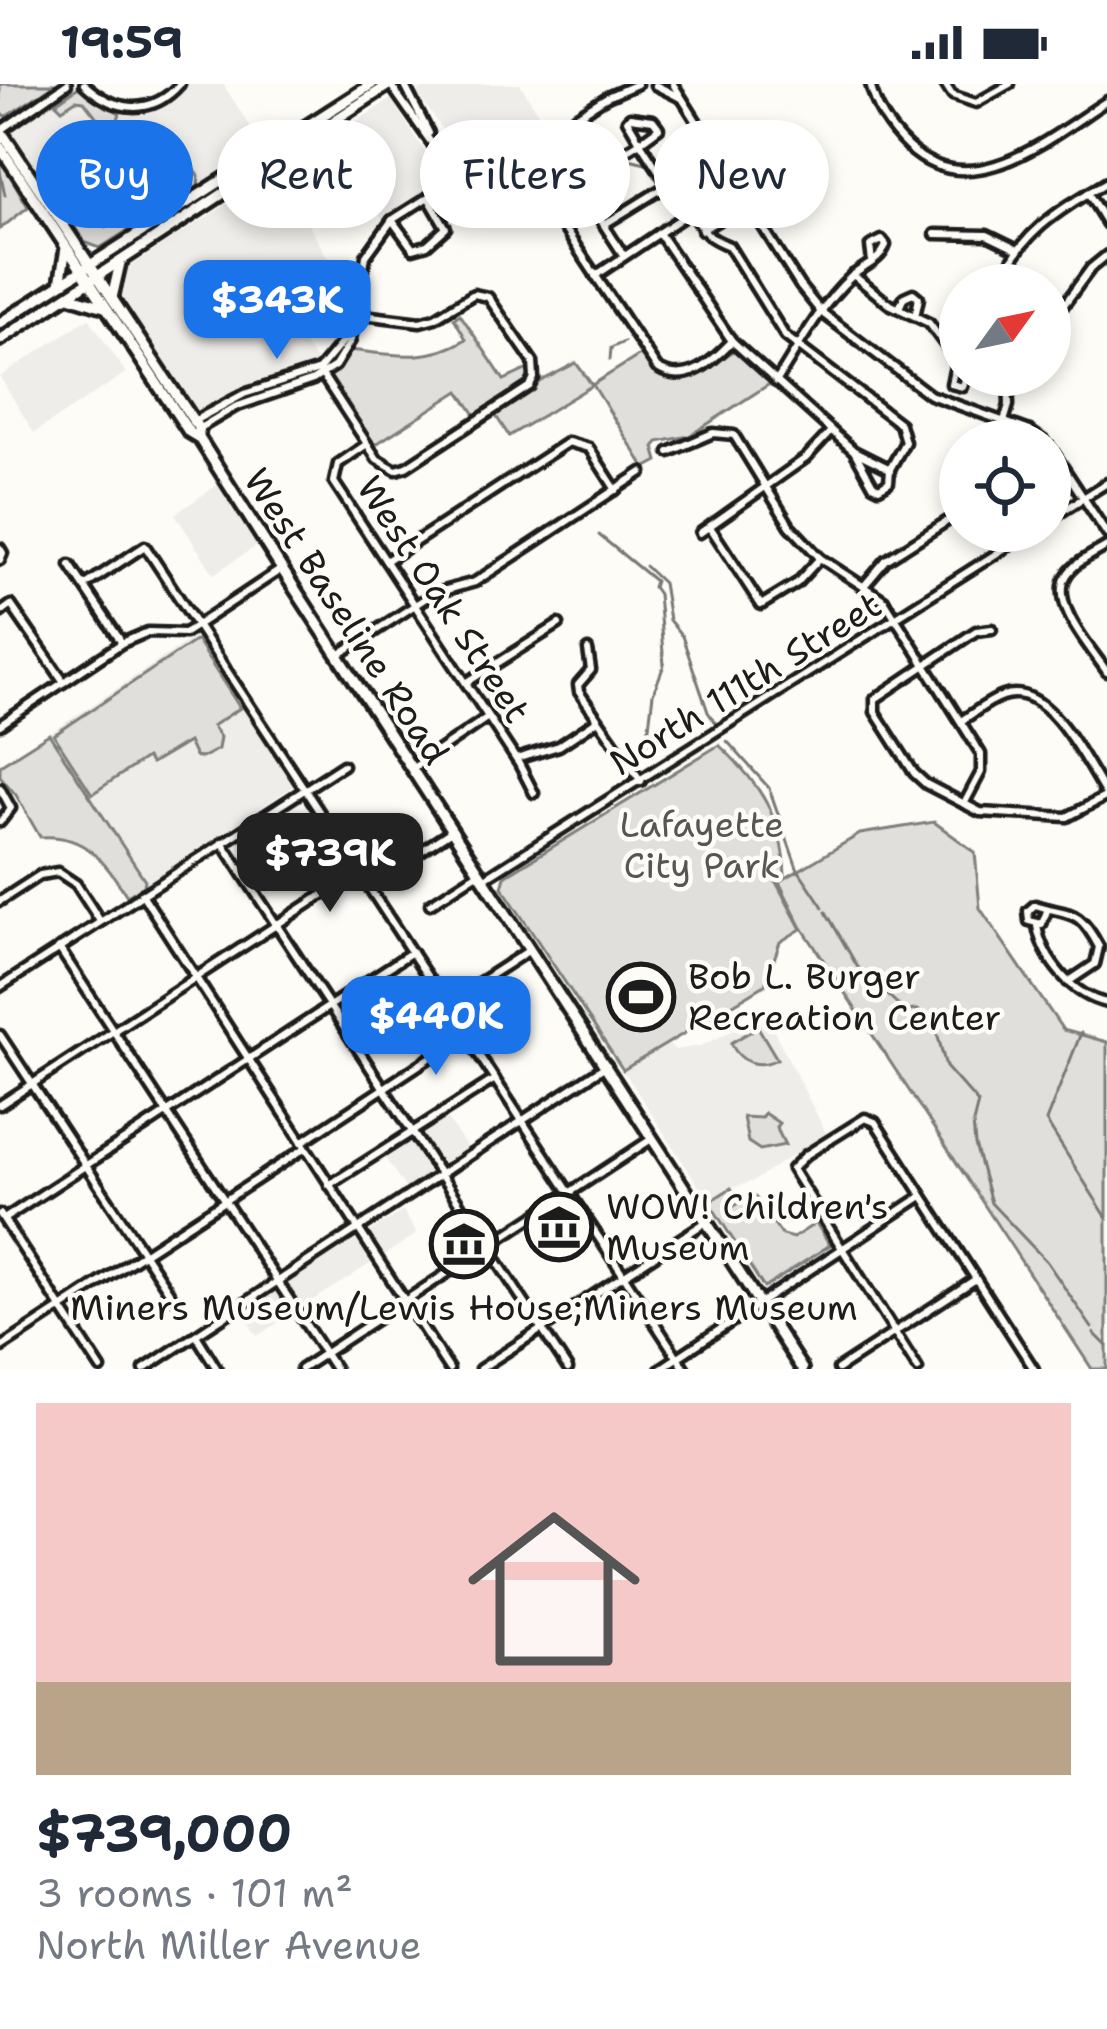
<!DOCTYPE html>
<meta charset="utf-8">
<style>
:root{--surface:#fff;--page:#f6f6f7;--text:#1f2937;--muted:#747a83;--accent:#1a73e8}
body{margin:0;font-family:"Shantell Sans",sans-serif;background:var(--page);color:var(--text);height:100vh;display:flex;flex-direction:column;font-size:45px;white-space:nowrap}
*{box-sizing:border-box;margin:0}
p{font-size:39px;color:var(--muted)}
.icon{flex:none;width:66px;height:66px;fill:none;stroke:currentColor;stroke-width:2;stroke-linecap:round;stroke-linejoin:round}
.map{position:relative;height:1285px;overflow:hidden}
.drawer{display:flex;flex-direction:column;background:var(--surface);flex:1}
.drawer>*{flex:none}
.top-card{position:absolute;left:36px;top:36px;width:1035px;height:108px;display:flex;gap:24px}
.needle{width:78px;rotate:57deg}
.controls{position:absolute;left:939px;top:180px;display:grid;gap:24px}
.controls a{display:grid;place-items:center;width:132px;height:132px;border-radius:50%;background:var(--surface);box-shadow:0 6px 18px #0003;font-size:60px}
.price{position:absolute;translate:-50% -102px;padding:0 27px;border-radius:24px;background:var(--accent);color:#fff;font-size:39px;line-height:78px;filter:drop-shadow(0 3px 6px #0008)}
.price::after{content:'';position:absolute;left:50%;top:72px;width:36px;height:27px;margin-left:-18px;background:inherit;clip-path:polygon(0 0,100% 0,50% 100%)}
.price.current{background:#222;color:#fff}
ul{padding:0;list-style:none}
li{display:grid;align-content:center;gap:24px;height:636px;padding:0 36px}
li span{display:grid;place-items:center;height:372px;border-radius:0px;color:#555}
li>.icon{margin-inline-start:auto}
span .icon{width:216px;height:216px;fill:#fffc;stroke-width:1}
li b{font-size:51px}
.chip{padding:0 42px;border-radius:54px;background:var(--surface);box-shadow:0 6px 18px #0003;font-size:42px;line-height:108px}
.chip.current{background:var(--accent);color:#fff}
.status{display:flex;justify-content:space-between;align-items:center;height:84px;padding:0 60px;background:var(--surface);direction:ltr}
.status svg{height:33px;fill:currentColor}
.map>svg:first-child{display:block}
.built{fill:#eeede9}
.green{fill:#e0dfdb;stroke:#7e7e7c;stroke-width:3}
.water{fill:#b7b6b2;stroke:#797876;stroke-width:3}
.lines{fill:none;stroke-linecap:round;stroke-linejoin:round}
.stream{stroke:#797876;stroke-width:3}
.minor-casing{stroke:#1c1c1c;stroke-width:15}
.major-casing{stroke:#1c1c1c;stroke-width:18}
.minor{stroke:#fdfcf7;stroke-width:6}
.major{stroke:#fdfcf7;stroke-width:9}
.labels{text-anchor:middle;stroke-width:9;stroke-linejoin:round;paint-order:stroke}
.street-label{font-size:36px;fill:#1c1c1c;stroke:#fdfcf7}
.park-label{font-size:36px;fill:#575655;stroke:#fdfcf7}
.poi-label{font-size:36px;fill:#1c1c1c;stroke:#fdfcf7;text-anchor:start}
</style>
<div class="status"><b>19:59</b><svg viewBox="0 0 49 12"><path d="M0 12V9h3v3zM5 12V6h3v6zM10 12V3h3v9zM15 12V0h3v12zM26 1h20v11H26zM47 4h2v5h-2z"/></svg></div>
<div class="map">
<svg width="1107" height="1285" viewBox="0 0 1107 1285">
<rect width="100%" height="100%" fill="#fdfcf7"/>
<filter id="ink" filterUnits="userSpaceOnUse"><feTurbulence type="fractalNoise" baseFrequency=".00833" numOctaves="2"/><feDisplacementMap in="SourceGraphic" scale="24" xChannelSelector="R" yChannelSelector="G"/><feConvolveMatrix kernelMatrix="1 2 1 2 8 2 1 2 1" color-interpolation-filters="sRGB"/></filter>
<g filter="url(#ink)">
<!-- built -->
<g class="built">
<polygon points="74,0 104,21 128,30 164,23 187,0 223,0 262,61 97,164 81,155 11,53 10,44 54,17"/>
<polygon points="429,0 520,0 547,43 503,58 466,79 417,9"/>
<polygon points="391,15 440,92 435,103 383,136 362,105 308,140 341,197 339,213 323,226 324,230 295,248 320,281 249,304 201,326 193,324 172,299 121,214 118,194 126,185"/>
<polygon points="89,234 126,289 34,349 0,293"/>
<polygon points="219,400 258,461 214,490 175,430"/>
<polygon points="198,550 295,701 144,802 145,796 49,650"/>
<polygon points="765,929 826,1049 754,1097 731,1104 709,1118 623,986 667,960 676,966 704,961"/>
<polygon points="443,1029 467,1064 407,1106 381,1068"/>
<polygon points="403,1127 417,1150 257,1252 241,1228"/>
</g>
<!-- green -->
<g class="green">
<polygon points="0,0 56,0 7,32 0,30"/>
<polygon points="80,2 98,18 120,29 111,58 105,62 101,59 78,74 77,80 68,76 66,67 75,71 103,49 98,35 84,17 76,16 62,25 56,19"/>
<polygon points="0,74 28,123 0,145"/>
<polygon points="183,79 191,80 199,92 198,102 100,164 84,158 47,97 61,95 58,101 80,136 92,143 103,140 106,143 142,120 144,112 148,116 177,97 174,92"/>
<path d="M460,230L504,296L530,284L541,297L576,279L592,301L640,271C678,317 697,291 735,266L771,299L689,352L658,358L654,363L658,377L645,384L593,301L509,352L490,323L476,332L459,307L373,362L328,294L350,266C392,271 429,279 466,255L454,234Z"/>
<polygon points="196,556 240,624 212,642 220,653 218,665 201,674 195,673 188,658 151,680 146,674 92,710 54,651"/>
<path d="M49,650L145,796L144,802L127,812C104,777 85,749 40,753L16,711L0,692V681Z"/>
<path d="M719,661C760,699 783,735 785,792L776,798L801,845L780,858L765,901L623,986L502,803L505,792Z"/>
<polygon points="934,738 975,768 980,824 1063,946 1107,958 1107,1285 1092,1285 801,842 779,798 860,750"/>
<path d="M758,943L777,975C758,985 740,979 731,959Z"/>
<polygon points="764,1029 779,1039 776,1043 785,1061 760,1066 748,1058 743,1033 761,1034"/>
<polygon points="731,1104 735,1110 730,1114 734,1122 753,1110 782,1151 793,1154 816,1139 830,1161 764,1204 709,1118"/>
</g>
<!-- water -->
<polygon class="water" points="506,85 509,85 529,120 502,139 482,113 484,104 478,101 483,92 499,99"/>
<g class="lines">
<!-- stream -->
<g class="stream">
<polyline points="470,55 471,73"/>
<polyline points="536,69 605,74"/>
<polyline points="613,76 629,75 650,80"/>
<polyline points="663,84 668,86"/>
<polyline points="0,87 5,111"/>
<polyline points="678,90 709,112"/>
<polyline points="714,116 738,140"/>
<polyline points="610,276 611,264 624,258"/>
<polyline points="599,451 655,497 653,503 658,510 664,581 653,610 646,667"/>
<polyline points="645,482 663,499 669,536 682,552 708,628 716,640"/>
<polyline points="727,657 769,704 797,784 823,823"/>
<polyline points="826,828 857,882 905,927 917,926 934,937 946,983 978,1019 973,1039 975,1061 991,1119 1047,1178 1092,1244"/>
<polyline points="1081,949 1046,1037 1107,1134"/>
<polyline points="1094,1249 1107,1262"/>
</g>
<defs>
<g id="minor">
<path d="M84,0C114,28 151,33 180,0"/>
<polyline points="390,0 456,94"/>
<polyline points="404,0 429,49"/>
<polyline points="673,0 800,202 821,228 930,311 1030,347 1044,357"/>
<path d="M870,0C876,24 890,46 908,63C972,123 1051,52 1107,17"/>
<polyline points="945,0 952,11 976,19 1010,0"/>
<polyline points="655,1 679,13"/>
<polygon points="630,33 653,36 659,44 640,58 627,36"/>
<polyline points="0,47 67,0"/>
<path d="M517,61L538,105L657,284C686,302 711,279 732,257"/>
<polyline points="664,94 688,79"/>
<polyline points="576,98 624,172"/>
<polyline points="1088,109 1107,140"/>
<polyline points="545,117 640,58 687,131"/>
<path d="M692,128C705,149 706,153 729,162L785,252L900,340L905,358L890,385"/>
<polyline points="392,136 413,165 427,161 446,144 428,113"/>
<polyline points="605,140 668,101"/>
<polyline points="702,146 724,133"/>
<polyline points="659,149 732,257 854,367 890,385 889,398 879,404 873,401 854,367"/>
<polyline points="935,150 987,151 1018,166"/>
<polyline points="853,191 889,220 929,239 960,281"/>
<polyline points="595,192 734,99"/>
<path d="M1001,201C1017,149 1063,124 1107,98"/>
<polyline points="899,224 904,213 913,209 919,214 916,228"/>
<polyline points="1050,240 1091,184 1107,171"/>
<polyline points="956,278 951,300 963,303 966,291"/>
<polyline points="319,286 377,375 396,386 406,383 530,302 534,294 533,278 488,213 474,210 435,234 420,238 355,230"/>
<path d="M776,298C799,262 819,223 851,193C863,182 880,178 886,161L882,156L870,162L872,178"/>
<polyline points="192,338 244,310 319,286 349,250"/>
<polyline points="198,345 235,323 313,296 335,282 351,256 366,172 392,136 501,67 545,52 607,13 637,0"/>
<polyline points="998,357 1009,321 1008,291"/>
<polyline points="367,360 338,380 334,398 519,680 534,709"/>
<polyline points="1050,363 1107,450"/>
<polyline points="669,368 713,349 734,351 790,442 820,474 884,516 981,670 981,688 964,720"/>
<polyline points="1050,435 1107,399"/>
<polyline points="710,443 761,521 797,499 820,474"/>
<polyline points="700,449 806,374 831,347"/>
<path d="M1107,462C1094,470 1075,478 1067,491C1049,519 1092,565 1107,588"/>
<polyline points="0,464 3,469 0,476"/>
<polyline points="386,477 568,358 589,364 616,406"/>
<polyline points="70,481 84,502 145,462 685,1285"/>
<polyline points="84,502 122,559"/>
<polyline points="864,502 886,476 960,429"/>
<polyline points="0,529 11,521 64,598"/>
<polyline points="992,545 976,547 875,615 875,628 914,689 926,700 980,728 1067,733 1107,712"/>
<polyline points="588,566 591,586 578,601 579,608 641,697"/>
<polyline points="340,570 432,510 475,498 642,388"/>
<polyline points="466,599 559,540"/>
<path d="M961,637C974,629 988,617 1003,612C1049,596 1086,680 1107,712"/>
<polyline points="0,641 122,559 148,548 185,549 280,486"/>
<polyline points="516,675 559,662 598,636"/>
<polyline points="413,684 488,633"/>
<polyline points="0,704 11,724 0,738"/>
<polyline points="222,758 568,1285"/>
<polyline points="406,777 453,746"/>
<polyline points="485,794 1032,447"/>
<polyline points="142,810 449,1285"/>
<polyline points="0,817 40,791 58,788 76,800 100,837"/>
<polyline points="430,820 478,789"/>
<path d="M1047,827L1042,840L1029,837L1028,827L1035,821C1070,832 1078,823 1099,863L1095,880L1068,898"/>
<path d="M1037,842C1043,876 1073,912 1107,919"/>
<polyline points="59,864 335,1285"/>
<polyline points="0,903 343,681"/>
<polyline points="446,920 528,867"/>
<polyline points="0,951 173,1214"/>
<polyline points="0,1021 359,787"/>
<polyline points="302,1058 466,950"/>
<polyline points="329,1101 495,995"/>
<polyline points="0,1130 101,1285"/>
<polyline points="4,1135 412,868"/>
<polyline points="196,1251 217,1285"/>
<polyline points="0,1264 305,1064"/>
<polyline points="144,1285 607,981"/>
<polyline points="301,1285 653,1054"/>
<polyline points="480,1285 706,1138"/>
<polyline points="660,1285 922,1112"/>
<polyline points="838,1285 976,1195"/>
<polyline points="918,1285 792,1085 806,1071 865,1034 875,1038 1034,1285"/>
</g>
<g id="major">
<polyline points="0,46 199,345 199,354 278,479 802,1285"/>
<polyline points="0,63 189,348 199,354"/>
<polyline points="60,200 66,164"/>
<polyline points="69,212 104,223"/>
<polyline points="112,214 120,179"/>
<polyline points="0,239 372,0"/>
<polyline points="0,256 390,0"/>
</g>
</defs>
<!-- minor casing -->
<use href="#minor" class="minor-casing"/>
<!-- major casing -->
<use href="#major" class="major-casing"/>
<!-- minor -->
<use href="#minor" class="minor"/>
<!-- major -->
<use href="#major" class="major"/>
</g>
</g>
<!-- icons -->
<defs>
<symbol id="stadium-ring" viewBox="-11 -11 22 22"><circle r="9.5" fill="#fdfcf7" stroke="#1c1c1c" stroke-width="1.5"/><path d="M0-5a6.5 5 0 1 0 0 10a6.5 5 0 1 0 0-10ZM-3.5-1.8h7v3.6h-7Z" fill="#1c1c1c"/></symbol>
<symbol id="museum-ring" viewBox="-11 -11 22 22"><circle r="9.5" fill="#fdfcf7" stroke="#1c1c1c" stroke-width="1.5"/><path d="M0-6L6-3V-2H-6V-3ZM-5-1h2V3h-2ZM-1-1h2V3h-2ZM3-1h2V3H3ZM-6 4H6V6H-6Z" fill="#1c1c1c"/></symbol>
</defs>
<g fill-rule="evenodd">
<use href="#stadium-ring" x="603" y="875" width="76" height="76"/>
<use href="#museum-ring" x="521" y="1105" width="76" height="76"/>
<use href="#museum-ring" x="426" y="1122" width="76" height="76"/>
</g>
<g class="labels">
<!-- street labels -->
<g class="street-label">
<text transform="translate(444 515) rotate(57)" y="13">West Oak Street</text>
<text transform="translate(347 532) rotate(57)" y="13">West Baseline Road</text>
<text transform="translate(745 599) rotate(-32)" y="13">North 111th Street</text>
</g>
<!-- park labels -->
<g class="park-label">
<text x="702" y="753">Lafayette<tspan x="702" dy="41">City Park</tspan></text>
</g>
<!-- poi labels -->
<g class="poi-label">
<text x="688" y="905">Bob L. Burger<tspan x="688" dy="41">Recreation Center</tspan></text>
<text x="606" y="1135">WOW! Children's<tspan x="606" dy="41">Museum</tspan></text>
<text x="464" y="1236" text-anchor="middle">Miners Museum/Lewis House;Miners Museum</text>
</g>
</g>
</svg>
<div class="controls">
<a><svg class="needle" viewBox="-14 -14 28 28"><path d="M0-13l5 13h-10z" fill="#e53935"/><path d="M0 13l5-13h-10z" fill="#747a83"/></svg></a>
<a><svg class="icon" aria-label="locate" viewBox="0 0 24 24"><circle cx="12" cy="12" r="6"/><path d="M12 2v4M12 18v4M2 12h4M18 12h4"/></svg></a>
</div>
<b class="price" style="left:277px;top:278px">$343K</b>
<b class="price current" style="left:330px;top:831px">$739K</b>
<b class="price" style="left:436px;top:994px">$440K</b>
<div class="top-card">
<a class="chip current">Buy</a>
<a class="chip">Rent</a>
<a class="chip">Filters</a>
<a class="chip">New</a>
</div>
</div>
<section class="drawer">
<ul>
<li><span style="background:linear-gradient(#f6c9c9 75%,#b9a48a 0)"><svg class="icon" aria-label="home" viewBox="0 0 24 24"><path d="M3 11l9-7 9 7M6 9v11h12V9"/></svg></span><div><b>$739,000</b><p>3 rooms · 101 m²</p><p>North Miller Avenue</p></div></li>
</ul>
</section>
